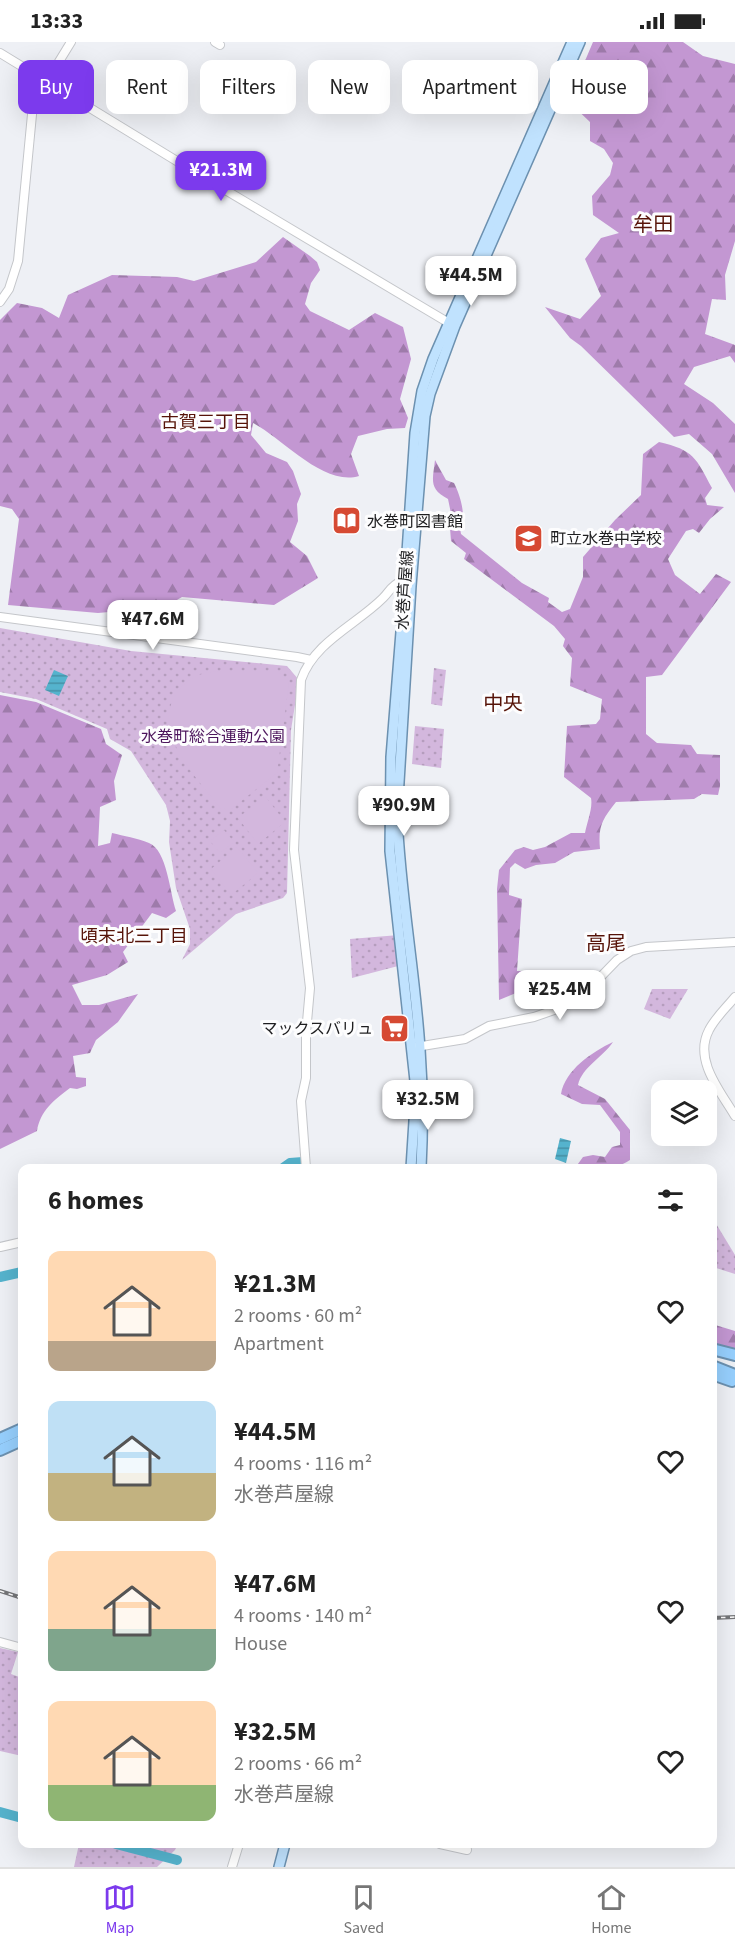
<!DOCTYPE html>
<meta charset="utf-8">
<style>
:root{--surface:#fff;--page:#f2f2f2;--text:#222;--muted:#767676;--line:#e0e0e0;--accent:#7c3aed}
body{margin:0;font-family:"Source Sans 3","Noto Sans JP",sans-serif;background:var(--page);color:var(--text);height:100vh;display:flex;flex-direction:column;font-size:22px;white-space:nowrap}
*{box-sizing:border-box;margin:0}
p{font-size:20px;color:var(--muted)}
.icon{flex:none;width:33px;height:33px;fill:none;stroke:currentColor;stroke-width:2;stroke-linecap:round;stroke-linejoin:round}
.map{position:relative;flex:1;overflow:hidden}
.sheet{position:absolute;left:18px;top:1122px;width:699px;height:684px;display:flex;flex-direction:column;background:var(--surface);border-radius:12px;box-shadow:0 6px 24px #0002}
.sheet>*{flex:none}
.guide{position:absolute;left:18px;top:18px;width:699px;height:54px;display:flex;gap:12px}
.controls{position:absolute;left:651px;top:1038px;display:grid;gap:12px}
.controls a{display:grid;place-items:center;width:66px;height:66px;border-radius:12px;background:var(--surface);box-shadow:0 6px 24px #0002;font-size:30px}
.price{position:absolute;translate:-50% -51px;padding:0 14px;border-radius:12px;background:#fff;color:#222;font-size:20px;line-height:39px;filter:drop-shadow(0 2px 3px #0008)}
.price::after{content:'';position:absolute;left:50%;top:36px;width:18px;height:14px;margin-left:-9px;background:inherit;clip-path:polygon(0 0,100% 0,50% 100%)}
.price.selected{background:var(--accent);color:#fff}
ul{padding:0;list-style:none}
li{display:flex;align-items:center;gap:18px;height:150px;padding:0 30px}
li span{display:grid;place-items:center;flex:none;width:168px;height:120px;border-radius:12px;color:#555}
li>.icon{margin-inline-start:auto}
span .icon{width:72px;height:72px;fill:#fffc;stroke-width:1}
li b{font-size:26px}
h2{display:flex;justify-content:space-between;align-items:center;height:72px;padding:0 30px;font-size:26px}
.chip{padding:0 21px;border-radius:12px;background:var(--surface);box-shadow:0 6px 24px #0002;font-size:21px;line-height:54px}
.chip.selected{background:var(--accent);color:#fff}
.status{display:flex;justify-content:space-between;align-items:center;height:42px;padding:0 30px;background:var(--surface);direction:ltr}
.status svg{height:16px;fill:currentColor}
.tab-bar{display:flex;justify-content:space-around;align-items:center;height:84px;border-top:2px solid var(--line);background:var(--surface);font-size:16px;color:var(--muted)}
.tab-bar a{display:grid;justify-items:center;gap:3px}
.tab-bar .selected{color:var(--accent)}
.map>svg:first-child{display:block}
.green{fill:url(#green-dots)}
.forest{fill:url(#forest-firs)}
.pitch{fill:#d3b7dd}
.water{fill:url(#water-rules)}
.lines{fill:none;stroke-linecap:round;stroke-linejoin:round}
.river{stroke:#55b3cd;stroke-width:10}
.minor-casing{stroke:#c4c6ca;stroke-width:10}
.major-casing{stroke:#6c91b0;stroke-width:12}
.highway-casing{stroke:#6c91b0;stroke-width:14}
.minor{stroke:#fff;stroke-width:8}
.major{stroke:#c0e2fe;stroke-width:9}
.highway{stroke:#96cffd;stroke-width:10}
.rail-casing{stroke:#747578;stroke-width:4}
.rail{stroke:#fdfdfe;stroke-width:1.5;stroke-dasharray:4.5;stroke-linecap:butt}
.labels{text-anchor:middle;stroke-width:6;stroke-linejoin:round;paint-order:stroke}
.poi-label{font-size:16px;fill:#1e1e20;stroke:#fdfdfe;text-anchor:start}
.street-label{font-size:16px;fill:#1e1e20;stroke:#fdfdfe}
.park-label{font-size:16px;fill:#4c155c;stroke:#fdfdfe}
.neighbourhood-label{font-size:18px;fill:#561308;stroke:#fdfdfe}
.quarter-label{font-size:20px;fill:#561308;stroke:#fdfdfe}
</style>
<div class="status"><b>13:33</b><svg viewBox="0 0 49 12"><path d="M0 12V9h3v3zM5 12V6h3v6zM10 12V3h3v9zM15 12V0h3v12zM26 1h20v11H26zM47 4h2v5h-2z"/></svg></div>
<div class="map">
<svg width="735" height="1825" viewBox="0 0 735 1825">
<defs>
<pattern id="green-dots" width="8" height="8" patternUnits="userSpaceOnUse" patternTransform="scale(1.5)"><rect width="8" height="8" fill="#d3b7dd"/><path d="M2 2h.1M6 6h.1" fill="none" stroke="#b59dbd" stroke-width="1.8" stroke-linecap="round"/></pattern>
<pattern id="forest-firs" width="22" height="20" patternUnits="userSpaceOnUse" patternTransform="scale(1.5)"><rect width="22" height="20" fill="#c397d2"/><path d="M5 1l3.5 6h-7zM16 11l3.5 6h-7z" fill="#9e7baa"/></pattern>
<pattern id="water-rules" width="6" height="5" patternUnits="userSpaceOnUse" patternTransform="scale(1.5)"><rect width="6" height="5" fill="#55b3cd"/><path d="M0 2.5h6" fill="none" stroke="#4691a6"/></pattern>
</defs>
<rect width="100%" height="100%" fill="#eef0f5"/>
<!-- green -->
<g class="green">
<polygon points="0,586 131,609 287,624 299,638 291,688 287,851 283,856 236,872 182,918 190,902 190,887 176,846 169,800 170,779 166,763 131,709 110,697 107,687 36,657 0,650"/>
<polygon points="434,626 446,628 442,664 431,662"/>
<polygon points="415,684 444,687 441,726 412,722"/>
<polygon points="399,893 402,923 352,936 350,897"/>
<polygon points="652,947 688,947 670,977 644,967"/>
<polygon points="715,1180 735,1213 735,1232 713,1225 713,1186"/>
<polygon points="0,1606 18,1610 11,1632 22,1636 22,1714 0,1709"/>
<polygon points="79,1802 178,1802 175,1808 157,1825 74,1825"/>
</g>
<!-- forest -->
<g class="forest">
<polygon points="593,0 683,0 703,14 735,22 735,199 725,233 726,258 712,257 705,292 735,303 735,321 730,314 694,325 684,342 713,361 735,382 735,451 712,412 689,392 674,395 581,304 570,296 545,265 580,277 601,254 585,217 601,196 619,191 593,173 592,154 610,133 613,121 604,107 590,99 590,80 568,59"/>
<path d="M283,195L310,214L317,220L320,228L311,241L305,262L310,269L349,288L375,271L403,285L411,317L400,357L408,376L405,386L387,387L358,394L351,412L359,434C324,445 282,396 253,381L251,393L266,411L287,420L293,429L301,452L297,462L298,479L290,500L307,514L318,536L274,563L182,555L165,565L98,571L8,563L19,477L12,467L0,464V278L17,261L42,266L59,276L68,253L112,233L177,235L194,239L256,220Z"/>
<path d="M659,400C694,408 696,416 712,446L705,456L707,463L724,465L710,477L699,491L693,487L686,489L668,517L675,533L700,552L716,532L731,540L662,633L646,635V692L657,701L691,703L697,712L720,713V744L718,753L702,752L694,757L616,760C602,778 598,784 600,807L574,810L555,821L536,823L525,827L515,821L510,826L509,853L522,857L517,929H531L533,942L516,951L499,958L497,847L499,828L515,808L524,805L533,808L545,805L571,791H585C587,780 593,766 591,756L564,735L567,684L596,682L600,677L602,657L570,644L572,616L563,604L565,597L554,584L464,517L466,511L451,499L450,486L453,481L448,457C428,447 433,437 435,418L446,438L454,441C460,453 467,474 460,486L461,492L522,541L549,556L548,560L562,570L570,567L583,535V515L615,478L641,453L643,412Z"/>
<path d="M0,653L36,660L101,687L106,702L122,713L114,739L116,758L100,765L98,804L110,801L112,791C124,794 137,796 149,801C167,808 170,851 176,869L166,876L152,871L123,910L128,920L107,933L72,943L82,963H99L138,952L118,980L96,998L90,1011L73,1014L76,1035L86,1036V1044L77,1047L70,1046C54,1058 40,1069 37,1089L0,1107Z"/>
<path d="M613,1000C603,1015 582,1025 578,1043L605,1057L630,1088V1118C617,1128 592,1127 575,1126L583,1115L593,1113L605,1115L612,1105L620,1103V1090L600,1063L582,1062L561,1052C565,1028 592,1010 613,1000Z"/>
<polygon points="712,1282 735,1289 735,1307 713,1302"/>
</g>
<!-- pitch -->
<g class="pitch">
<path d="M219,629H278L289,641L277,731L230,768L220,766C198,737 151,691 176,652C188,635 199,631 219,629Z"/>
<polygon points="265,754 285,780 258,802 238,776"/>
<polygon points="224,788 234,800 220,811 210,799"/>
<polygon points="237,805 258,831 231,853 211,827"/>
</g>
<!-- water -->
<g class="water">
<polygon points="54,628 68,634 59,654 45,648"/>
<polygon points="560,1096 571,1099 566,1121 555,1117"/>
</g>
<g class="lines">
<!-- river -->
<g class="river">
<polyline points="283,1126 290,1121 303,1120"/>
<polyline points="0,1235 22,1230"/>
<polyline points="0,1770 22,1776"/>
<polyline points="116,1802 177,1818"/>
</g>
<defs>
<g id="minor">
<polyline points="215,0 220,3"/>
<polyline points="0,11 180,121 454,284"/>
<polyline points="0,260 9,247 18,219 33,62 71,0"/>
<polyline points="0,575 297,615 311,618"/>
<path d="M735,955C726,966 715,976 709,988C693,1018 721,1050 735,1074"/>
<polyline points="416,1005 465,997 489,984 534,975 557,967 571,956 586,950 617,918 631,909 646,905 735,900"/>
<path d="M306,1126L301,1059L306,1036V991L310,946L294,808L301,638C314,600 356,583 383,556C389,550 392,543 400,540L410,543"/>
<polyline points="0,1205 22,1200"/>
<polyline points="0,1600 22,1606"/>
<polyline points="440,1802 467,1808"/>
<polyline points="232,1825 239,1802"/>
</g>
<g id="major">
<polyline points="411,1126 416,1048 390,809 391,715 405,540 415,391 422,349 433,317 572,0"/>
<path d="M421,1126C423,1087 423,1047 420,1007C415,929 400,851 397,773L411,544L425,374L430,352L455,284L580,0"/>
<polyline points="279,1825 285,1802"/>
</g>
<g id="highway">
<polyline points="712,1307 735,1313"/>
<polyline points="712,1324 735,1333"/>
<polyline points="712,1332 732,1339"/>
<polyline points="0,1397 22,1387"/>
<polyline points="0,1408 22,1398"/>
</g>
</defs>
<!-- minor casing -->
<use href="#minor" class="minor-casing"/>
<!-- major casing -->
<use href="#major" class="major-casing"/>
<!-- highway casing -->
<use href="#highway" class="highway-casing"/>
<!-- minor -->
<use href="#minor" class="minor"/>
<!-- major -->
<use href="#major" class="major"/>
<!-- highway -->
<use href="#highway" class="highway"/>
<defs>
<g id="rail">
<polyline points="0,1549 22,1556"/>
<polyline points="712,1576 735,1575"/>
</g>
</defs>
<!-- rail casing -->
<use href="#rail" class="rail-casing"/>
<!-- rail -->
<use href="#rail" class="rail"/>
</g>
<!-- icons -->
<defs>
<symbol id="library-square" viewBox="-11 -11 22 22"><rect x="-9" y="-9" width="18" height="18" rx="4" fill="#d64a33" stroke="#fdfdfe"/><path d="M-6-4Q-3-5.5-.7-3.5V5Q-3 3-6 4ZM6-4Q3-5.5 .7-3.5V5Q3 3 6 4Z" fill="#fff"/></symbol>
<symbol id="school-square" viewBox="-11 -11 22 22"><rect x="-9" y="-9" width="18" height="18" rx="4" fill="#d64a33" stroke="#fdfdfe"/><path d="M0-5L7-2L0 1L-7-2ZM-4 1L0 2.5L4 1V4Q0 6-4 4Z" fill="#fff"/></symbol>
<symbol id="supermarket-square" viewBox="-11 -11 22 22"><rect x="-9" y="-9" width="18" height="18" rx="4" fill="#d64a33" stroke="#fdfdfe"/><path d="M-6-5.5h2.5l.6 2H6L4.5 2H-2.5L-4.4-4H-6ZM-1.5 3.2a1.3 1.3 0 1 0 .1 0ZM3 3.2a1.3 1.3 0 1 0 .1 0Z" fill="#fff"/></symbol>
</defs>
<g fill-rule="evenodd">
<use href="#library-square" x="330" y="462" width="33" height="33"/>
<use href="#school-square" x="512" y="480" width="33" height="33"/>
<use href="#supermarket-square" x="378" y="970" width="33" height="33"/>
</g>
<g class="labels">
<!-- poi labels -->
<g class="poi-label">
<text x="367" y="485">水巻町図書館</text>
<text x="550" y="502">町立水巻中学校</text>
<text x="373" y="992" text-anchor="end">マックスバリュ</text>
</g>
<!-- street labels -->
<g class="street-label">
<text transform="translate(404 548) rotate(-86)" y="6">水巻芦屋線</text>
</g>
<!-- park labels -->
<g class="park-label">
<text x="213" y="700">水巻町総合運動公園</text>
</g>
<!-- neighbourhood labels -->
<g class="neighbourhood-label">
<text x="206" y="386">古賀三丁目</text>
<text x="134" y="900">頃末北三丁目</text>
</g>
<!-- quarter labels -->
<g class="quarter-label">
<text x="653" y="189">牟田</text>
<text x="503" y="668">中央</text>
<text x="606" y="908">高尾</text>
</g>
</g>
</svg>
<div class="controls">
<a><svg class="icon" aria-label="layers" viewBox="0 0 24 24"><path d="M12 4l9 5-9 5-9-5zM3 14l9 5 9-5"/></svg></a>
</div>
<b class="price selected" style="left:221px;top:160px">¥21.3M</b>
<b class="price" style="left:471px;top:265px">¥44.5M</b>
<b class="price" style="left:153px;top:609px">¥47.6M</b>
<b class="price" style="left:404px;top:795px">¥90.9M</b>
<b class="price" style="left:560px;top:979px">¥25.4M</b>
<b class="price" style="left:428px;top:1089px">¥32.5M</b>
<div class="guide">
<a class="chip selected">Buy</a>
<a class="chip">Rent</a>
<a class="chip">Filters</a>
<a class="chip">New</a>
<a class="chip">Apartment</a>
<a class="chip">House</a>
</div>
<section class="sheet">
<h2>6 homes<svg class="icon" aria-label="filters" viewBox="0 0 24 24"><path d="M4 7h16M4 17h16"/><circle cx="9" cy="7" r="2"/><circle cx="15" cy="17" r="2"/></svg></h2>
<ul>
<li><span style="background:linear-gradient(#ffd9b3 75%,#b9a48a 0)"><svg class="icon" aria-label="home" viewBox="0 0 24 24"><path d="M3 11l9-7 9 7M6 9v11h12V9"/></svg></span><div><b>¥21.3M</b><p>2 rooms · 60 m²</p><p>Apartment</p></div><svg class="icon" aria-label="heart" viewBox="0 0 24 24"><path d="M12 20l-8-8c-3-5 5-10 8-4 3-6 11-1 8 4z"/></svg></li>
<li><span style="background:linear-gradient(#bfe0f5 60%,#c2b280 0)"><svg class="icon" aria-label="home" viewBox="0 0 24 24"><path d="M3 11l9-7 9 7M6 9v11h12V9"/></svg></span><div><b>¥44.5M</b><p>4 rooms · 116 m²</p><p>水巻芦屋線</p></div><svg class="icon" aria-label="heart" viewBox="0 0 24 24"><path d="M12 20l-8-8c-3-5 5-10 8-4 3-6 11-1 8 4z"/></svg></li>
<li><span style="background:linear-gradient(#ffd9b3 65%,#7fa58c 0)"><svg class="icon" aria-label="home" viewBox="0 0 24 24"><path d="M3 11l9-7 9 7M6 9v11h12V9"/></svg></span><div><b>¥47.6M</b><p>4 rooms · 140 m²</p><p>House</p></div><svg class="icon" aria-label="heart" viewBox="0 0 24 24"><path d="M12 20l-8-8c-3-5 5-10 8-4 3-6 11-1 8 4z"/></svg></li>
<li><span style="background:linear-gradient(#ffd9b3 70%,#8fb573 0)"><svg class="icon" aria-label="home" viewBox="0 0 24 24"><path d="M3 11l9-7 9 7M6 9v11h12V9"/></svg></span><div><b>¥32.5M</b><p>2 rooms · 66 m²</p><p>水巻芦屋線</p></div><svg class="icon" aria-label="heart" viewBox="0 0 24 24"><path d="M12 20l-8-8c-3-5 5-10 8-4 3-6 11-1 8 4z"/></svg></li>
</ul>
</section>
</div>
<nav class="tab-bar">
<a class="selected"><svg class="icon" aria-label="map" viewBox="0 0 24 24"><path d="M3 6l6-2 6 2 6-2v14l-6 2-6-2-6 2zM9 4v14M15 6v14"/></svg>Map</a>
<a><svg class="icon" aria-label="saved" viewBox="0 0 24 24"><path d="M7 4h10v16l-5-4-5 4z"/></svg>Saved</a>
<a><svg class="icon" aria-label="home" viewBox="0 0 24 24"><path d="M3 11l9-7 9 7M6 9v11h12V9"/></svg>Home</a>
</nav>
